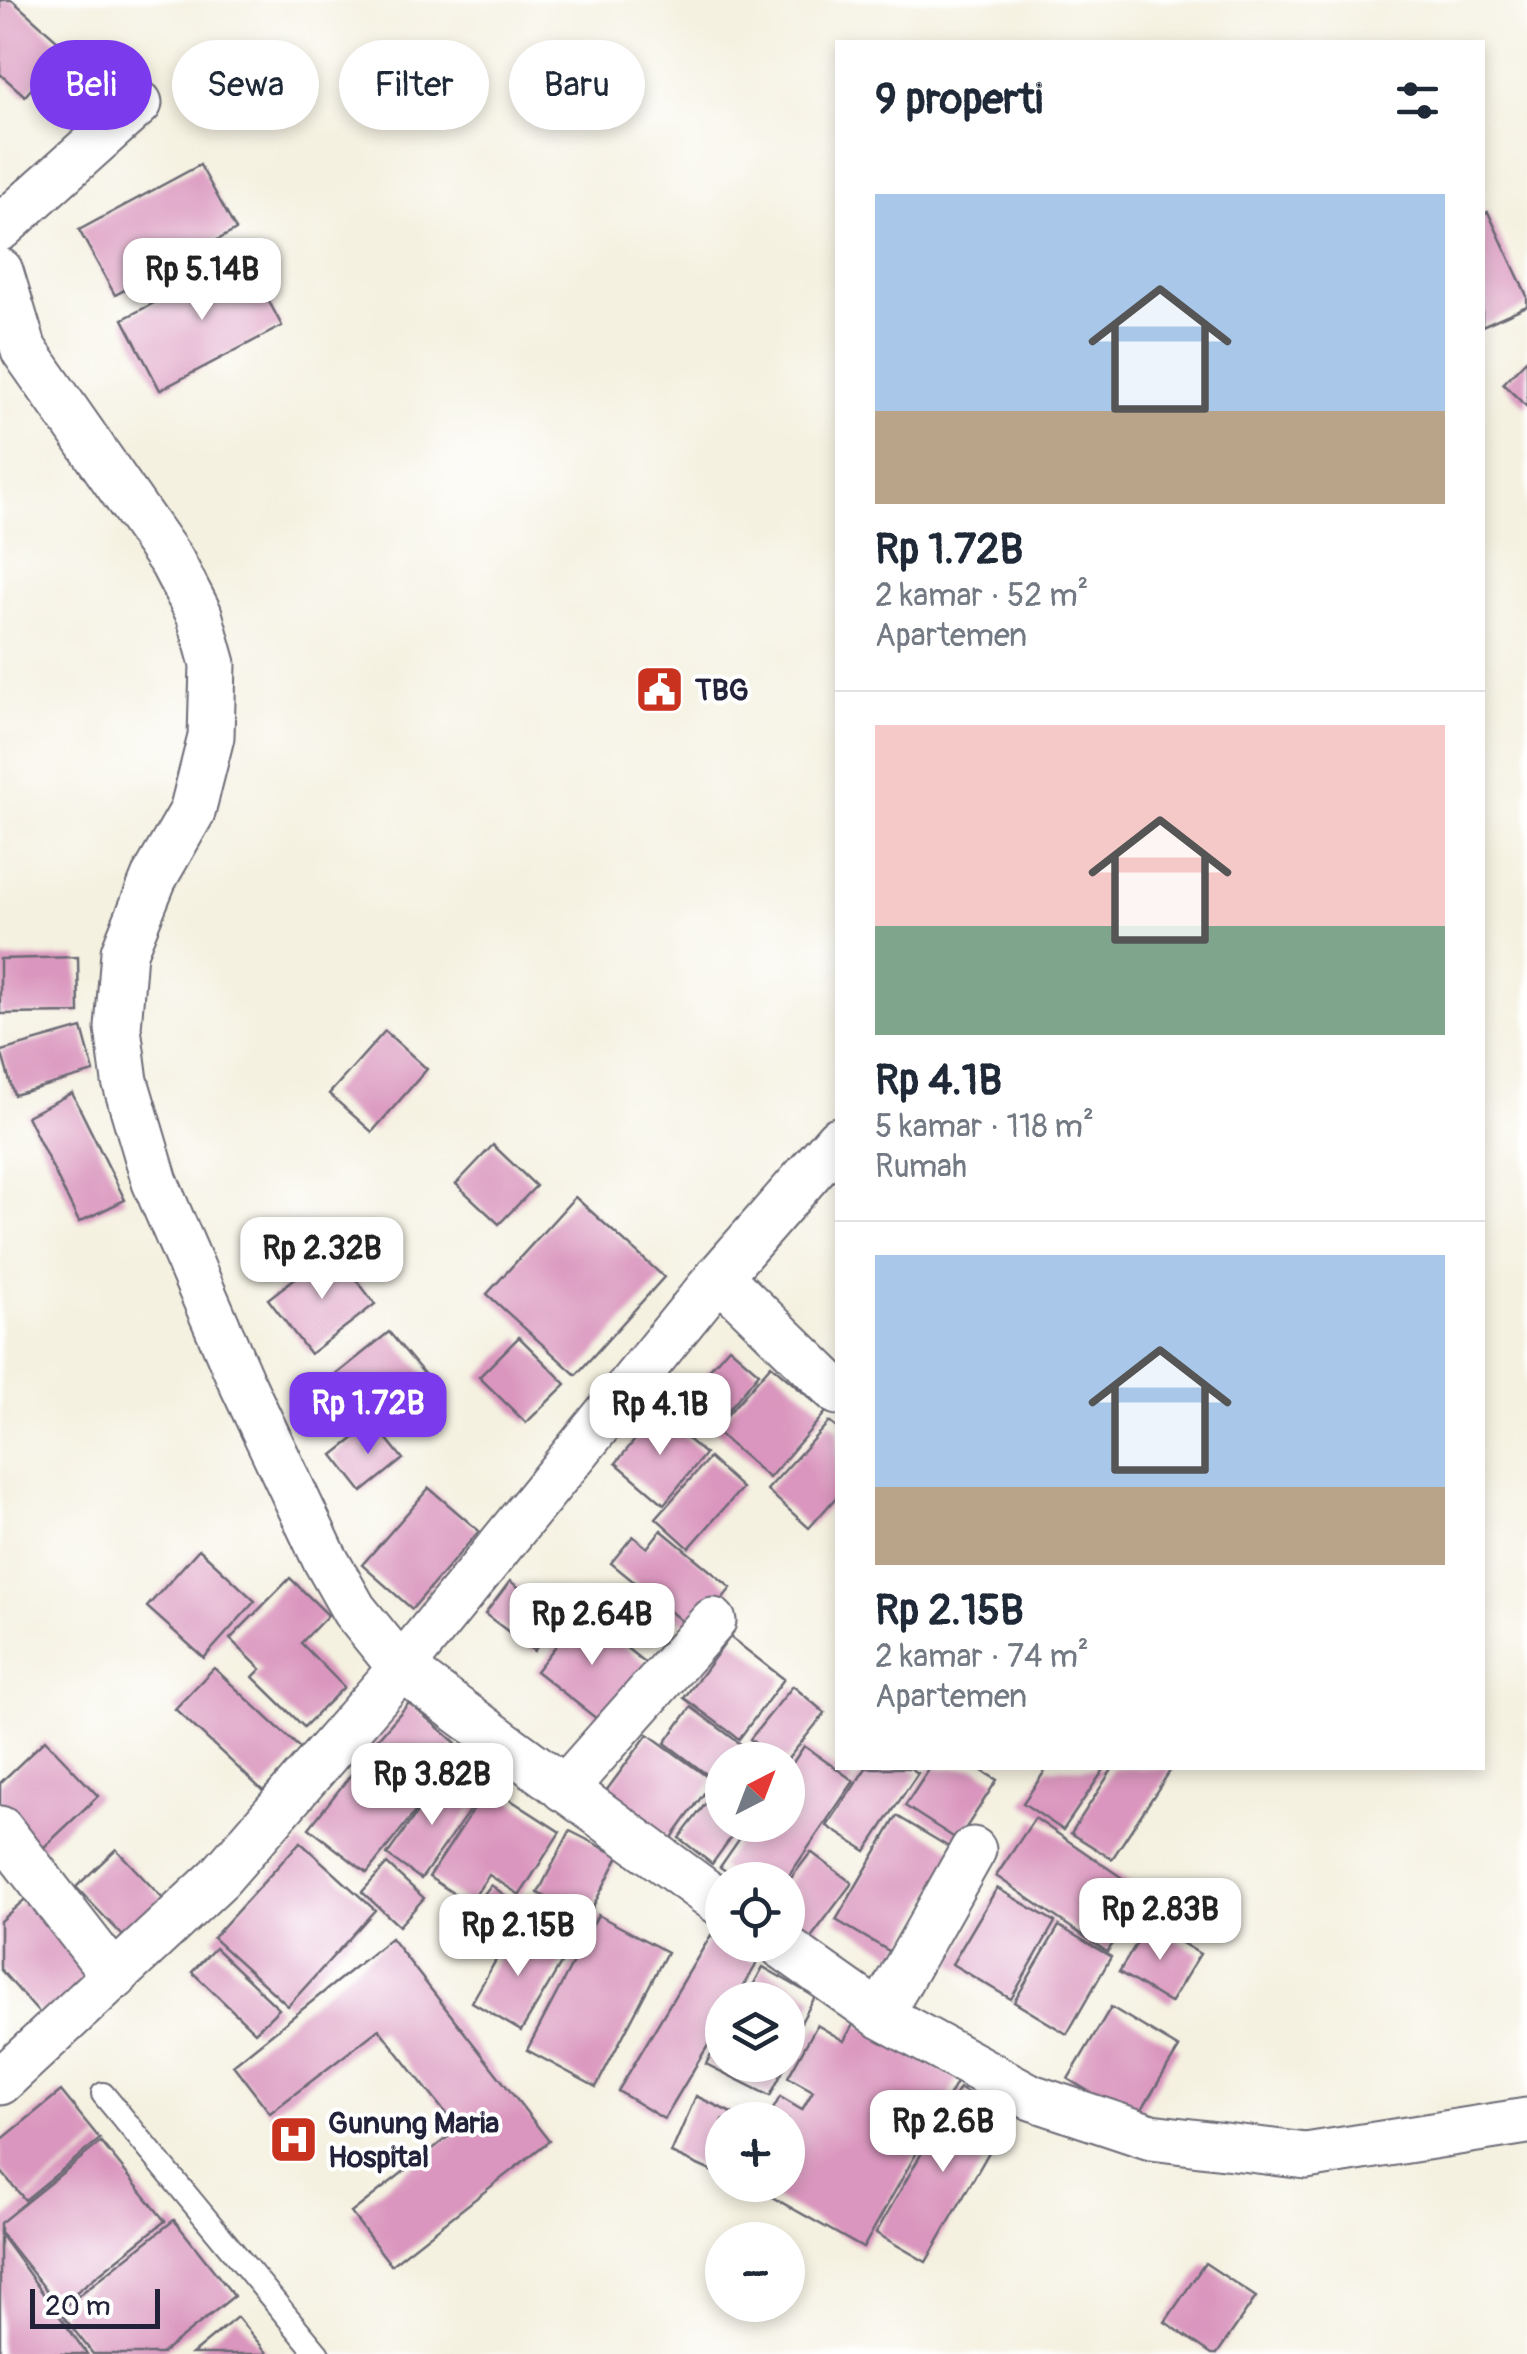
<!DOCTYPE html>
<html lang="id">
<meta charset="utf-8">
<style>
:root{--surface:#fff;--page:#f2f2f3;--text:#1f2937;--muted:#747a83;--line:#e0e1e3;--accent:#7c3aed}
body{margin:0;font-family:Pangolin,sans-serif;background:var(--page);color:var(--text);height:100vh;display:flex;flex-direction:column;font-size:38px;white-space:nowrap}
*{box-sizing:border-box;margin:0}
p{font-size:32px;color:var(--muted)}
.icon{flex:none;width:55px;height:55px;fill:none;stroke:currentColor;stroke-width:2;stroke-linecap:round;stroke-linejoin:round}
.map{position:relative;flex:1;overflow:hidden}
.sheet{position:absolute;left:835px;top:40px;width:650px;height:1730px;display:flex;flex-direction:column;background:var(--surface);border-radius:0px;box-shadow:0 5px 15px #0003}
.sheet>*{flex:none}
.top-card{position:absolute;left:30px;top:40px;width:655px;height:90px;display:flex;gap:20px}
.needle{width:65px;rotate:42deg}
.controls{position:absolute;left:705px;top:1742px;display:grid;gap:20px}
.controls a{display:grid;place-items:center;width:100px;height:100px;border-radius:50%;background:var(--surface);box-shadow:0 5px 15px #0003;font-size:50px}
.scale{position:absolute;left:30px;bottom:25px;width:130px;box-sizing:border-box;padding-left:10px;border:5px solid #22223b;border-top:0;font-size:28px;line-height:35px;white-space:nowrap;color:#22223b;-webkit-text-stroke:8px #fff;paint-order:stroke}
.price{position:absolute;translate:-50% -85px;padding:0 22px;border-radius:20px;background:#fff;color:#222;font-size:32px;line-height:65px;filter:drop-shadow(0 2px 5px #0008)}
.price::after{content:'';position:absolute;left:50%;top:60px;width:30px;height:22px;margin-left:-15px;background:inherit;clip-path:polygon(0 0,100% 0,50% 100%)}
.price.on{background:var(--accent);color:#fff}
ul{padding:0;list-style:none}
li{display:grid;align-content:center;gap:20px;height:530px;padding:0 40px}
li+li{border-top:2px solid var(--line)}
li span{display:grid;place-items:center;height:310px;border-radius:0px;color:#555}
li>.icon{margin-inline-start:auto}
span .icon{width:180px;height:180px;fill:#fffc;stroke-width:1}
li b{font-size:42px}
h2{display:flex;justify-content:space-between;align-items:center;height:120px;padding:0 40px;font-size:42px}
.pill{padding:0 35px;border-radius:45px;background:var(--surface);box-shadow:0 5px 15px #0003;font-size:35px;line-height:90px}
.pill.on{background:var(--accent);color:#fff}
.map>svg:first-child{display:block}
.building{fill:#da96be}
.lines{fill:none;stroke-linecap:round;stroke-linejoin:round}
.lane-casing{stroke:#6c6a75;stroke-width:26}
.street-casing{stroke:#6c6a75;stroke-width:49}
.lane{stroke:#fff;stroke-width:22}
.street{stroke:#fff;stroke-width:45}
.labels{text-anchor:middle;stroke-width:8;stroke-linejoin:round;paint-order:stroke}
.poi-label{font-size:30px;font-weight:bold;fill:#22223b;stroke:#fff;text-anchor:start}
</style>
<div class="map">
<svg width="1527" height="2354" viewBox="0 0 1527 2354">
<rect width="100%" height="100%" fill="#fff"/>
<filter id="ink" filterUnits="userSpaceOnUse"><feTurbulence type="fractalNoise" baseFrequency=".01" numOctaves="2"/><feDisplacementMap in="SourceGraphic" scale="20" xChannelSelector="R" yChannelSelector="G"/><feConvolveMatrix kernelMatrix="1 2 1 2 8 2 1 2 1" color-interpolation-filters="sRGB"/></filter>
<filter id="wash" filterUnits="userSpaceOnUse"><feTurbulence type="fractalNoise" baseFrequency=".0048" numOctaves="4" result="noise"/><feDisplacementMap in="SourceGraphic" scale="40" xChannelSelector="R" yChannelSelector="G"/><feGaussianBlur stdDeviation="2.25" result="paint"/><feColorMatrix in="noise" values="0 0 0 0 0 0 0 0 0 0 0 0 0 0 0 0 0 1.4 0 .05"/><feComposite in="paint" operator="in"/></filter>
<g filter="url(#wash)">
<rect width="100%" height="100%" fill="#f4f1e0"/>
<g id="blocks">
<!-- building -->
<g class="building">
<polygon points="0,0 12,0 67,49 25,96 0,74"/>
<polygon points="200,165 236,230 115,295 79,230"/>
<polygon points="1488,212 1527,296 1527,306 1482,326 1482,214"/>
<polygon points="245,256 282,326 160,390 123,319"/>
<polygon points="1527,359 1527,407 1503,384"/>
<polygon points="78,957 79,1013 0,1014 0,959"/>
<polygon points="82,1028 94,1072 14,1095 1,1051"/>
<polygon points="385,1031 427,1069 372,1132 329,1094"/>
<polygon points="72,1093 125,1200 79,1222 27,1116"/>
<polygon points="493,1145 536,1186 499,1224 456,1184"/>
<polygon points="575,1197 664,1277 576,1375 487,1294"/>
<polygon points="333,1249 375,1304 310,1354 268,1299"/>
<polygon points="389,1332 426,1376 365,1426 328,1381"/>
<polygon points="519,1337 566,1384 526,1423 479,1377"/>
<polygon points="729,1347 759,1373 724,1415 693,1388"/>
<polygon points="771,1365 826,1412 769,1478 714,1430"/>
<polygon points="657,1413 705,1454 664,1504 616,1463"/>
<polygon points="829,1422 838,1429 838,1495 809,1528 767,1490"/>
<polygon points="374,1423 403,1459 362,1492 333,1455"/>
<polygon points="709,1458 742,1488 689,1548 656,1518"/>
<polygon points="429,1488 479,1531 412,1609 362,1565"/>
<polygon points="661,1530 731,1588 695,1632 611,1563 633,1536 647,1548"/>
<polygon points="199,1549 255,1601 204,1658 147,1607"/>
<polygon points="290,1578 328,1615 301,1643 344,1687 304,1727 253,1677 261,1669 230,1639"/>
<polygon points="510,1581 559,1617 534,1651 485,1614"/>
<polygon points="582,1613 648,1665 602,1723 536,1671"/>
<polygon points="730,1637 784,1679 739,1739 684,1698"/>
<polygon points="214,1668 302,1750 263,1791 175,1709"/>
<polygon points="793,1686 825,1713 787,1760 775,1760 750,1739"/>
<polygon points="409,1703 456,1743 416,1790 369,1749"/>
<polygon points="691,1707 762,1760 722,1760 722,1786 665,1743"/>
<polygon points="648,1734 713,1781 671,1839 606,1791"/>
<polygon points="45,1740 98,1796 40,1851 0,1809 0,1783"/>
<polygon points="804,1746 854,1781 786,1880 739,1880 720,1867 749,1825 788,1825 788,1770"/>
<polygon points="367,1754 425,1799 367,1873 309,1828"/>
<polygon points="866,1768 910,1768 918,1773 866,1851 827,1826"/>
<polygon points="930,1768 977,1768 997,1780 958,1840 905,1806"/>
<polygon points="1047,1768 1105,1768 1063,1830 1023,1803"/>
<polygon points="1113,1768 1172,1768 1112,1859 1071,1833"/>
<polygon points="442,1777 476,1801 421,1879 387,1855"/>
<polygon points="489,1786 560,1832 520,1895 489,1875 469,1904 429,1877"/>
<polygon points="717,1789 722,1793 722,1825 740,1825 712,1864 679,1838"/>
<polygon points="897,1816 957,1852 896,1955 836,1920"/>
<polygon points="1035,1818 1147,1895 1107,1952 996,1876"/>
<polygon points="570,1831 619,1856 587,1918 538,1893"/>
<polygon points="300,1842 375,1910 288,2006 213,1938"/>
<polygon points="116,1849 164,1900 125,1938 76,1887"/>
<polygon points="811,1852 852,1883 810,1939 788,1921 788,1882"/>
<polygon points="387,1864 424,1898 399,1926 362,1892"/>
<polygon points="491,1885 522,1908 496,1943 465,1919"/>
<polygon points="997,1888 1055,1922 1011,1999 952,1964"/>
<polygon points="31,1894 101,1975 47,2022 0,1969 0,1921"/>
<polygon points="538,1898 587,1923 574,1949 525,1926"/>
<polygon points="598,1915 667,1952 596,2087 527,2050"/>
<polygon points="1149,1923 1200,1954 1170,2003 1119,1972"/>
<polygon points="1059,1926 1111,1957 1067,2034 1014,2002"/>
<polygon points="515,1927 565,1957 521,2031 472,2002"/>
<polygon points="711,1935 722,1945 757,1963 736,2000 722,2000 722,2022 664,2119 618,2091"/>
<polygon points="391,1938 549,2141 391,2265 351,2213 458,2129 379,2029 270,2113 233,2065"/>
<polygon points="215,1948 279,2009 255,2032 192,1972"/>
<polygon points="763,1967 815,1997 791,2040 788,2038 788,2000 745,2000"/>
<polygon points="1111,2007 1179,2048 1136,2119 1068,2079"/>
<polygon points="855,2021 958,2079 863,2248 756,2188 758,2185 788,2185 788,2120 767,2120 780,2097 802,2110 813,2091 788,2077 817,2025 844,2041"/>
<polygon points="722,2032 722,2065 786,2065 770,2096 706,2064"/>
<polygon points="959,2088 1009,2117 926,2262 876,2233"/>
<polygon points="61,2091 100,2139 25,2200 0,2170 0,2141"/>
<polygon points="696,2096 746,2120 722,2120 722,2176 671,2153"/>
<polygon points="101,2142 165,2221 59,2306 0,2232 0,2223"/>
<polygon points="174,2220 234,2296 161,2354 93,2354 59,2311"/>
<polygon points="0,2234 87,2354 0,2354"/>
<polygon points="1205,2263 1256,2297 1217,2354 1212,2354 1165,2322"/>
<polygon points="237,2317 268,2354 192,2354"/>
</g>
</g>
</g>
<g filter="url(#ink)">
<use href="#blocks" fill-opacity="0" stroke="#6c6a75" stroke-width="2.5"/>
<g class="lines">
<defs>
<polyline id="lane" points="103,2094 318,2354"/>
<g id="street">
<polyline points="0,228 139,103"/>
<polyline points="0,271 24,350 172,562 199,614 213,664 211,737 192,812 154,878 124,952 118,1028 125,1081 155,1182 240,1379 324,1557 354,1610 401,1668 719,1276 838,1140"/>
<polyline points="719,1276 838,1392"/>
<polyline points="564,1789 713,1621"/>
<polyline points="0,1829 115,1977"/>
<polyline points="781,1945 880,2015 1031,2097 1151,2137 1306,2156 1527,2121"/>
<polyline points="880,2015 973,1850"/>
<polyline points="0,2082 219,1878 401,1668 722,1904"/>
</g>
</defs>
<!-- lane casing -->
<use href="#lane" class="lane-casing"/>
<!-- street casing -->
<use href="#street" class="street-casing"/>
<!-- lane -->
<use href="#lane" class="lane"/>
<!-- street -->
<use href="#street" class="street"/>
</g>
</g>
<!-- icons -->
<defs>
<symbol id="civic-square" viewBox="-11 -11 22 22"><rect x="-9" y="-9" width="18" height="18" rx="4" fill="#c8321e" stroke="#fff"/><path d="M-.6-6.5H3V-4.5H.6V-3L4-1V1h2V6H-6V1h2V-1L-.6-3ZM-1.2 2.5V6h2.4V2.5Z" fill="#fff"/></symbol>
<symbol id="hospital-square" viewBox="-11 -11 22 22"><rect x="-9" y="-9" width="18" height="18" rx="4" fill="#c8321e" stroke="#fff"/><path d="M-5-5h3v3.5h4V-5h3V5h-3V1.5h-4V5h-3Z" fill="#fff"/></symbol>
</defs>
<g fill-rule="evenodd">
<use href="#civic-square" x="632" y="662" width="55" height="55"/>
<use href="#hospital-square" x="266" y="2112" width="55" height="55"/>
</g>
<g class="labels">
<!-- poi labels -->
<g class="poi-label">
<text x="695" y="700">TBG</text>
<text x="328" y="2133">Gunung Maria<tspan x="328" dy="34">Hospital</tspan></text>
</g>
</g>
</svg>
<div class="controls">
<a><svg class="needle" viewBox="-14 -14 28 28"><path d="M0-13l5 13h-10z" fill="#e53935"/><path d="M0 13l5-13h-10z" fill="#747a83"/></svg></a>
<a><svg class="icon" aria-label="locate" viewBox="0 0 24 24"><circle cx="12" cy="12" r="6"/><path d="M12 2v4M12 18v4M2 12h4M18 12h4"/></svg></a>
<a><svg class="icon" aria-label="layers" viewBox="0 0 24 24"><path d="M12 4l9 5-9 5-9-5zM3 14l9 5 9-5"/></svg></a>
<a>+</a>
<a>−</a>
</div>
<div class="scale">20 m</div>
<b class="price" style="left:202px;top:323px">Rp 5.14B</b>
<b class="price" style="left:322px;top:1302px">Rp 2.32B</b>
<b class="price on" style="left:368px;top:1457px">Rp 1.72B</b>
<b class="price" style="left:660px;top:1458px">Rp 4.1B</b>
<b class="price" style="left:592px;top:1668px">Rp 2.64B</b>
<b class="price" style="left:432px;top:1828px">Rp 3.82B</b>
<b class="price" style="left:1160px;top:1963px">Rp 2.83B</b>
<b class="price" style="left:518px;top:1979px">Rp 2.15B</b>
<b class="price" style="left:943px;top:2175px">Rp 2.6B</b>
<div class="top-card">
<a class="pill on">Beli</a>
<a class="pill">Sewa</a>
<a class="pill">Filter</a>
<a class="pill">Baru</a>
</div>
<section class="sheet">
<h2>9 properti<svg class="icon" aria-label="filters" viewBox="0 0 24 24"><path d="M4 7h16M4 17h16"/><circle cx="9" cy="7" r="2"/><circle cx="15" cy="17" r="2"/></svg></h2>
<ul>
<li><span style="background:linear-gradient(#a9c7e8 70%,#b9a48a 0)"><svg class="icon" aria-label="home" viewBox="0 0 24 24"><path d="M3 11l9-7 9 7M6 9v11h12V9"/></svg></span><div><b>Rp 1.72B</b><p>2 kamar · 52 m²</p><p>Apartemen</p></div></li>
<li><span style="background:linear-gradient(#f6c9c9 65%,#7fa58c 0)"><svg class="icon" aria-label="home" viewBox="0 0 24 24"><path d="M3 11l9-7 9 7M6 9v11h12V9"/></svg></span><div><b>Rp 4.1B</b><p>5 kamar · 118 m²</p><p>Rumah</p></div></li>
<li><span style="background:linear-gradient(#a9c7e8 75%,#b9a48a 0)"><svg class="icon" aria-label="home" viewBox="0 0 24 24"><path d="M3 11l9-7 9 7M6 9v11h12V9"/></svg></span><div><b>Rp 2.15B</b><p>2 kamar · 74 m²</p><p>Apartemen</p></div></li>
</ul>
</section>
</div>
